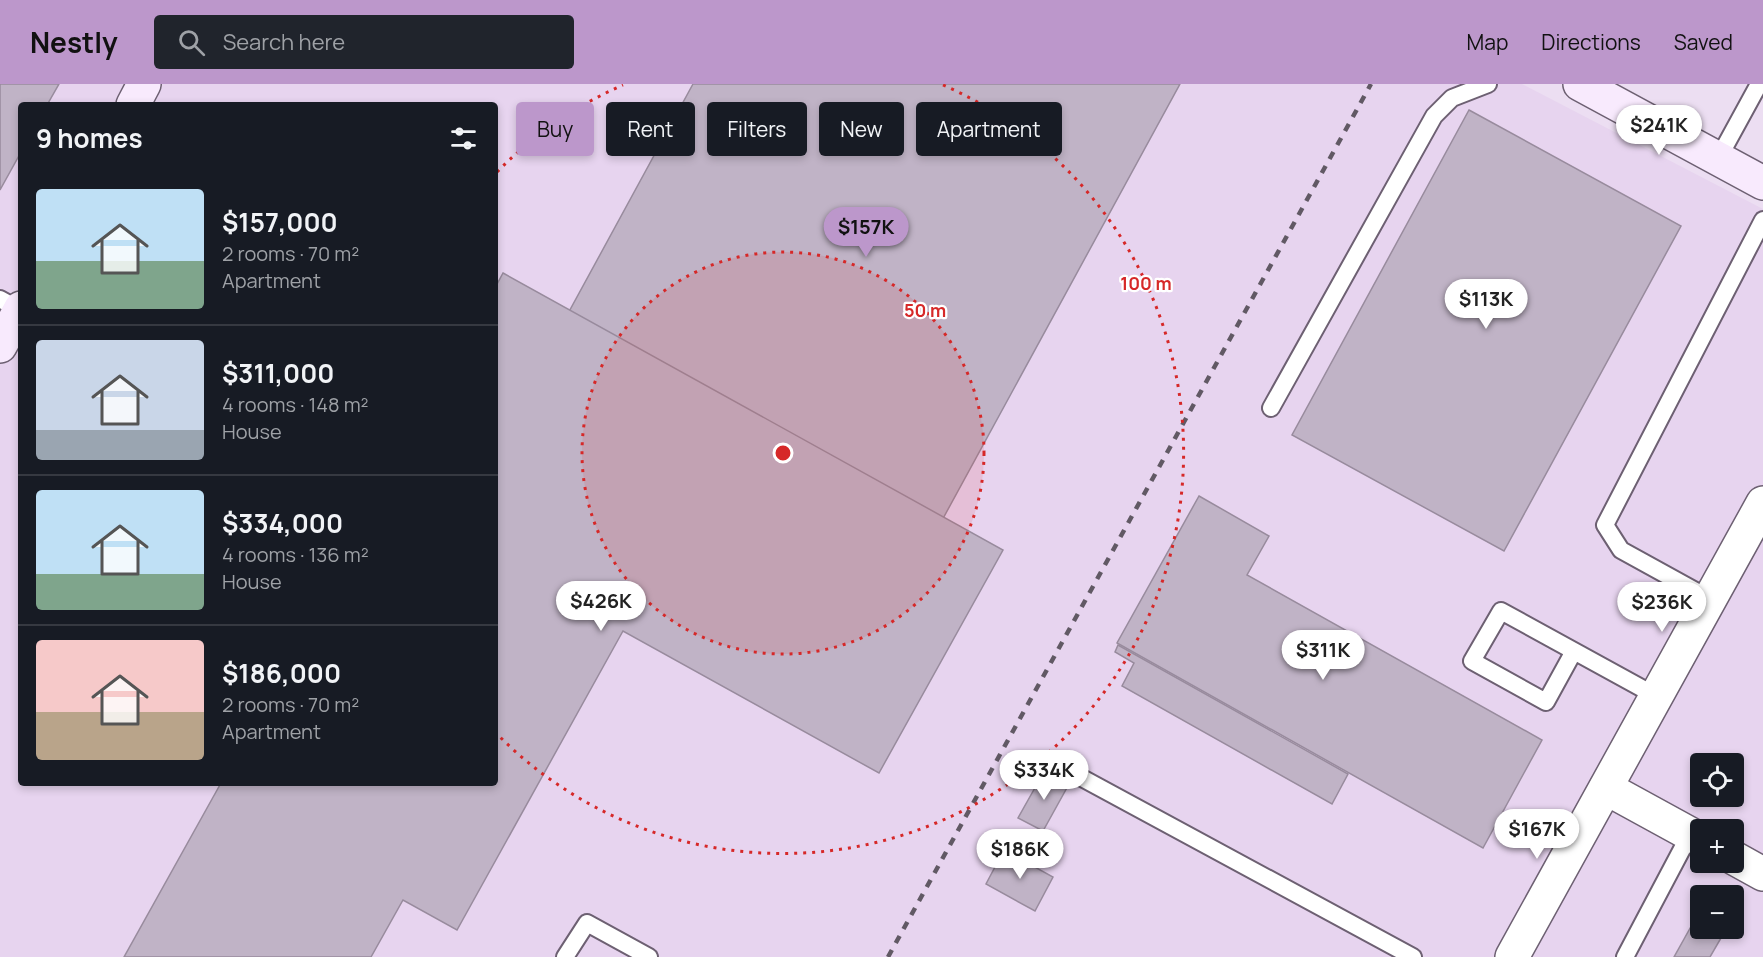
<!DOCTYPE html>
<meta charset="utf-8">
<style>
:root{--surface:#171b24;--page:#20242c;--text:#f1f3f6;--muted:#9ea1a6;--line:#363941;--accent:#bc97cb}
body{margin:0;font-family:Manrope,sans-serif;background:var(--page);color:var(--text);height:100vh;display:flex;flex-direction:column;font-size:22px;white-space:nowrap}
*{box-sizing:border-box;margin:0}
p{font-size:20px;color:var(--muted)}
.icon{flex:none;width:33px;height:33px;fill:none;stroke:currentColor;stroke-width:2;stroke-linecap:round;stroke-linejoin:round}
.map{position:relative;flex:1;overflow:hidden}
.panel{position:absolute;left:18px;top:18px;width:480px;height:684px;display:flex;flex-direction:column;background:var(--surface);border-radius:6px;box-shadow:0 3px 9px #0003}
.panel>*{flex:none}
.top-card{position:absolute;left:516px;top:18px;width:570px;height:54px;display:flex;gap:12px}
.buttons{position:absolute;left:1690px;top:669px;display:grid;gap:12px}
.buttons a{display:grid;place-items:center;width:54px;height:54px;border-radius:6px;background:var(--surface);box-shadow:0 3px 9px #0003;font-size:30px}
.price{position:absolute;translate:-50% -51px;padding:0 14px;border-radius:21px;background:#fff;color:#222;font-size:20px;line-height:39px;filter:drop-shadow(0 2px 3px #0008)}
.price::after{content:'';position:absolute;left:50%;top:36px;width:18px;height:14px;margin-left:-9px;background:inherit;clip-path:polygon(0 0,100% 0,50% 100%)}
.price.current{background:var(--accent);color:#111}
ul{padding:0;list-style:none}
li{display:flex;align-items:center;gap:18px;height:150px;padding:0 18px}
li+li{border-top:2px solid var(--line)}
li span{display:grid;place-items:center;flex:none;width:168px;height:120px;border-radius:6px;color:#555}
li>.icon{margin-inline-start:auto}
span .icon{width:72px;height:72px;fill:#fffc;stroke-width:1}
li b{font-size:26px}
h2{display:flex;justify-content:space-between;align-items:center;height:72px;padding:0 18px;font-size:26px}
.pill{padding:0 21px;border-radius:6px;background:var(--surface);box-shadow:0 3px 9px #0003;font-size:21px;line-height:54px}
.pill.current{background:var(--accent);color:#111}
header{display:flex;align-items:center;gap:36px;box-sizing:border-box;height:84px;padding:0 30px;background:var(--accent);color:#111}
header strong{font-size:28px}
nav{display:flex;gap:33px;margin-inline-start:auto;font-size:21px}
.search{width:420px;height:54px;background:var(--page);display:flex;align-items:center;gap:15px;box-sizing:border-box;padding:0 21px;border-radius:6px;color:var(--muted);font-size:22px}
.map>svg:first-child{display:block}
.built{fill:#e7d4ef;fill-rule:evenodd}
.building{fill:#c0b3c6;stroke:#988b9d;stroke-width:1.5}
.lines{fill:none;stroke-linecap:round;stroke-linejoin:round}
.lane-casing{stroke:#6d6072;stroke-width:20}
.street-casing{stroke:#6d6072;stroke-width:36}
.secondary-casing{stroke:#6d6072;stroke-width:36}
.lane{stroke:#fff;stroke-width:16}
.street{stroke:#fff;stroke-width:33}
.secondary{stroke:#f8eafd;stroke-width:33}
.rail{stroke:#615964;stroke-width:4.5;stroke-dasharray:8 8;stroke-linecap:butt}
.ring{fill:none;stroke:#d62828;stroke-width:3;stroke-dasharray:3 6}
.centre{fill:#d62828;stroke:#fff;stroke-width:3}
.ring-label{font-size:18px;text-anchor:middle;font-weight:bold;fill:#d62828;stroke:#fff;stroke-width:4.5;stroke-linejoin:round;paint-order:stroke}
</style>
<header>
<strong>Nestly</strong>
<div class="search"><svg class="icon" aria-label="search" viewBox="0 0 24 24"><circle cx="10" cy="10" r="6"/><path d="M15 15l6 6"/></svg>Search here</div>
<nav><a>Map</a><a>Directions</a><a>Saved</a></nav>
</header>
<div class="map">
<svg width="1763" height="873" viewBox="0 0 1763 873">
<rect width="100%" height="100%" fill="#ecdef2"/>
<!-- built -->
<path class="built" d="M0,0H1522L1763,125V873H0ZM21,21H495V699H21ZM1701,680H1734V712H1701ZM1701,746H1734V778H1701ZM1701,812H1734V844H1701Z"/>
<!-- building -->
<g class="building">
<polygon points="0,0 59,0 47,21 21,21 21,68 0,106"/>
<polygon points="693,0 1180,0 940,440 565,235"/>
<polygon points="1469,26 1681,142 1504,467 1292,351"/>
<polygon points="503,189 1003,466 879,689 623,547 457,846 403,816 371,873 124,873 221,699 495,699 495,204"/>
<polygon points="1199,412 1269,452 1247,491 1542,656 1483,764 1117,559"/>
<polygon points="1118,561 1348,690 1332,720 1122,602 1134,579 1115,568"/>
<polygon points="1045,686 1069,700 1043,747 1018,734"/>
<polygon points="1004,766 1053,793 1035,827 986,800"/>
<polygon points="1693,839 1721,854 1710,873 1674,873"/>
</g>
<g class="lines">
<defs>
<g id="lane">
<polyline points="1718,75 1759,0"/>
<polyline points="0,215 20,226"/>
<polyline points="1271,324 1434,32 1452,14 1488,0"/>
<polyline points="1710,515 1621,466 1605,441 1763,136"/>
<polyline points="1574,567 1546,618 1472,577 1501,527 1656,612"/>
<polyline points="1082,694 1413,873"/>
<polyline points="565,873 587,839 649,873"/>
<polyline points="1625,873 1690,750"/>
</g>
<g id="street">
<polyline points="1606,704 1701,756"/>
<polyline points="1734,774 1763,790"/>
<polyline points="1512,873 1763,419"/>
</g>
<g id="secondary">
<polyline points="1580,0 1763,99"/>
<polyline points="133,21 144,0"/>
<polyline points="0,262 21,224"/>
</g>
</defs>
<!-- lane casing -->
<use href="#lane" class="lane-casing"/>
<!-- street casing -->
<use href="#street" class="street-casing"/>
<!-- secondary casing -->
<use href="#secondary" class="secondary-casing"/>
<!-- lane -->
<use href="#lane" class="lane"/>
<!-- street -->
<use href="#street" class="street"/>
<!-- secondary -->
<use href="#secondary" class="secondary"/>
<!-- rail -->
<polyline class="rail" points="888,873 1371,0"/>
</g>
<!-- distance rings -->
<circle cx="783" cy="369" r="201" fill="#d62828" fill-opacity=".12"/>
<g class="ring">
<circle cx="783" cy="369" r="201"/>
<path d="M497 88A401 401 0 0 1 623 1M943 1A401 401 0 1 1 497 650"/>
</g>
<circle cx="783" cy="369" r="9" class="centre"/>
<g class="ring-label">
<text x="1146" y="206">100 m</text>
<text x="925" y="233">50 m</text>
</g>
</svg>
<div class="buttons">
<a><svg class="icon" aria-label="locate" viewBox="0 0 24 24"><circle cx="12" cy="12" r="6"/><path d="M12 2v4M12 18v4M2 12h4M18 12h4"/></svg></a>
<a>+</a>
<a>−</a>
</div>
<b class="price" style="left:1659px;top:72px">$241K</b>
<b class="price current" style="left:866px;top:174px">$157K</b>
<b class="price" style="left:1486px;top:246px">$113K</b>
<b class="price" style="left:601px;top:548px">$426K</b>
<b class="price" style="left:1662px;top:549px">$236K</b>
<b class="price" style="left:1323px;top:597px">$311K</b>
<b class="price" style="left:1044px;top:717px">$334K</b>
<b class="price" style="left:1537px;top:776px">$167K</b>
<b class="price" style="left:1020px;top:796px">$186K</b>
<div class="top-card">
<a class="pill current">Buy</a>
<a class="pill">Rent</a>
<a class="pill">Filters</a>
<a class="pill">New</a>
<a class="pill">Apartment</a>
</div>
<section class="panel">
<h2>9 homes<svg class="icon" aria-label="filters" viewBox="0 0 24 24"><path d="M4 7h16M4 17h16"/><circle cx="9" cy="7" r="2"/><circle cx="15" cy="17" r="2"/></svg></h2>
<ul>
<li><span style="background:linear-gradient(#bfe0f5 60%,#7fa58c 0)"><svg class="icon" aria-label="home" viewBox="0 0 24 24"><path d="M3 11l9-7 9 7M6 9v11h12V9"/></svg></span><div><b>$157,000</b><p>2 rooms · 70 m²</p><p>Apartment</p></div></li>
<li><span style="background:linear-gradient(#c9d6e8 75%,#9aa5b1 0)"><svg class="icon" aria-label="home" viewBox="0 0 24 24"><path d="M3 11l9-7 9 7M6 9v11h12V9"/></svg></span><div><b>$311,000</b><p>4 rooms · 148 m²</p><p>House</p></div></li>
<li><span style="background:linear-gradient(#bfe0f5 70%,#7fa58c 0)"><svg class="icon" aria-label="home" viewBox="0 0 24 24"><path d="M3 11l9-7 9 7M6 9v11h12V9"/></svg></span><div><b>$334,000</b><p>4 rooms · 136 m²</p><p>House</p></div></li>
<li><span style="background:linear-gradient(#f6c9c9 60%,#b9a48a 0)"><svg class="icon" aria-label="home" viewBox="0 0 24 24"><path d="M3 11l9-7 9 7M6 9v11h12V9"/></svg></span><div><b>$186,000</b><p>2 rooms · 70 m²</p><p>Apartment</p></div></li>
</ul>
</section>
</div>
